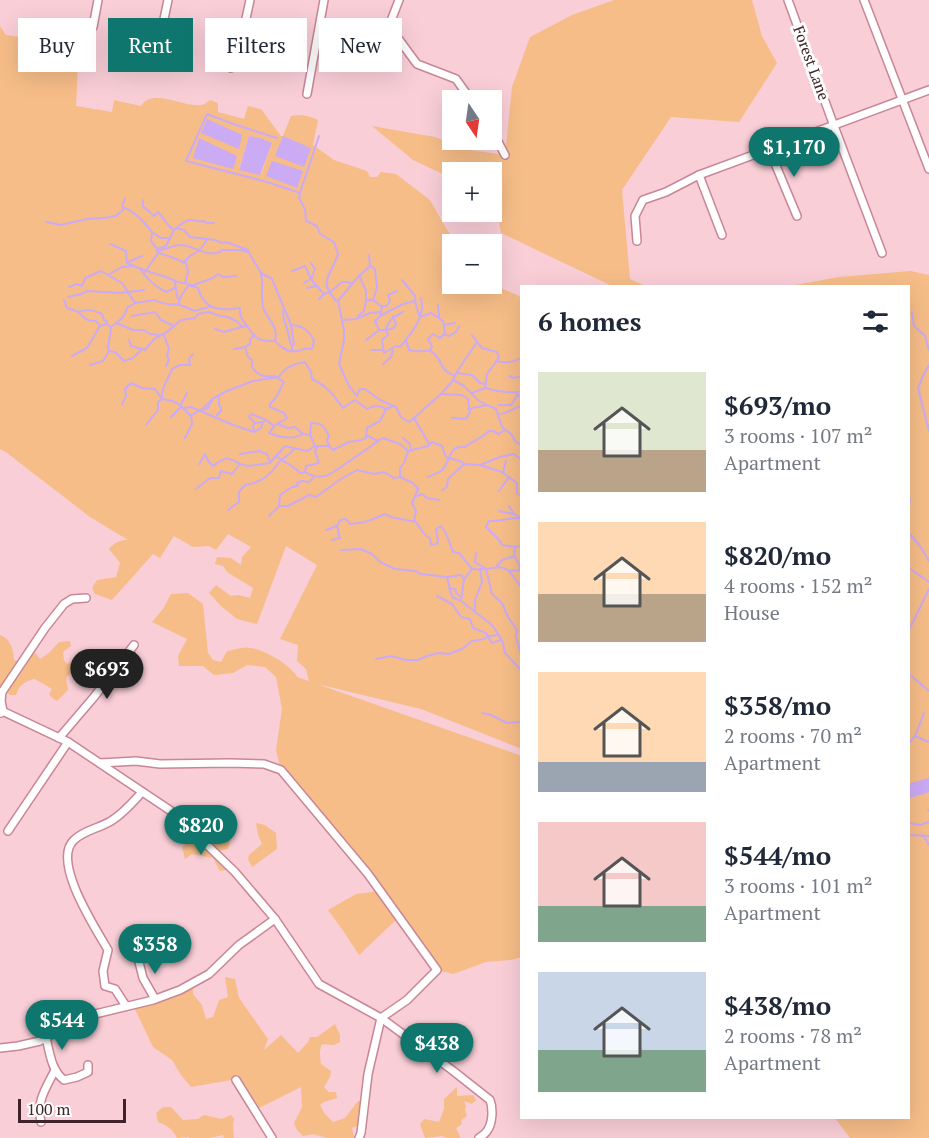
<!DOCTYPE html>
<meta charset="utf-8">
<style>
:root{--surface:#fff;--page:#f6f6f7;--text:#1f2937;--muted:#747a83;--accent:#0f766e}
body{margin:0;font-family:"PT Serif",serif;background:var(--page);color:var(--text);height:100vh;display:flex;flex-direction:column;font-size:22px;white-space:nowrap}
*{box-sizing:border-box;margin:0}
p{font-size:20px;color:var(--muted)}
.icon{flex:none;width:33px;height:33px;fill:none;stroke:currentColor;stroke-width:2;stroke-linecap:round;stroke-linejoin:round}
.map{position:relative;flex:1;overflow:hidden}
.panel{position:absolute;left:520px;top:285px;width:390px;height:834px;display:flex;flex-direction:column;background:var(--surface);border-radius:0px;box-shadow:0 6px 24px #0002}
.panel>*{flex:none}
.banner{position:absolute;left:18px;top:18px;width:412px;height:54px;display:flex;gap:12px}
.needle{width:39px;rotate:167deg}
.fabs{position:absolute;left:442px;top:90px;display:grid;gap:12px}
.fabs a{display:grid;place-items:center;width:60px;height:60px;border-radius:0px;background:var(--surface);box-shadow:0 6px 24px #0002;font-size:30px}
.scale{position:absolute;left:18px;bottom:15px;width:108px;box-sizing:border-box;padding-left:6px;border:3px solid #3e242a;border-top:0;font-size:16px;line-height:21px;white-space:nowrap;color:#3e242a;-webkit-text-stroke:4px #fcfcfc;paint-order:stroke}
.price{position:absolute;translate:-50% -51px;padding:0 14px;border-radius:21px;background:var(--accent);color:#fff;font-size:20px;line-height:39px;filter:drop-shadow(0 2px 3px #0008)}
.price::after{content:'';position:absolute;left:50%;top:36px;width:18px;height:14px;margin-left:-9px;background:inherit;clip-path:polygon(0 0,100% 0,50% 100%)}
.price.selected{background:#222;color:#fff}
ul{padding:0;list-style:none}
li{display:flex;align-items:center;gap:18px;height:150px;padding:0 18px}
li span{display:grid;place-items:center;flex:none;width:168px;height:120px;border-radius:0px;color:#555}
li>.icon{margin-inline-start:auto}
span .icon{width:72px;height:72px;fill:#fffc;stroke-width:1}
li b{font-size:26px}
h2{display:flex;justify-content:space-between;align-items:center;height:72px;padding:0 18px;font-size:26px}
.chip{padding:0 21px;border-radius:0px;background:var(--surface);box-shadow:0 6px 24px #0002;font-size:21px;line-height:54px}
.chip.selected{background:var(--accent);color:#fff}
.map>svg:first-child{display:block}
.green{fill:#f6bd88;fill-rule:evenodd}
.water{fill:#caabf4}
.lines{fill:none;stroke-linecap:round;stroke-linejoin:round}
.stream{stroke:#caabf4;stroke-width:2}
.river{stroke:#caabf4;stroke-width:14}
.minor-casing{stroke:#c88696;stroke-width:10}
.minor{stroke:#fff;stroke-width:7}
.labels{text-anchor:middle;stroke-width:6;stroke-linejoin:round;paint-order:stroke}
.street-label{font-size:15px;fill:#3e242a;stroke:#fcfcfc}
</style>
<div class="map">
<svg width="929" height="1138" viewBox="0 0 929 1138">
<rect width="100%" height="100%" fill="#f9ced7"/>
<!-- green -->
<g class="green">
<polygon points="614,0 752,0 762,36 777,63 739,122 671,117 622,190 630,279 645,286 612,286 501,233 497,209 492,208 492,172 453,172 453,185 445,175 413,160 372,126 435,137 470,150 505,155 512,87 530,37 572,15"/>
<path d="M0,26L6,35C25,38 45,39 64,44L63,62L78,66L76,106L112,112L114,100L141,106C152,87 185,108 202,105C206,104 207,102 210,100L218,103V112L244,119L248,106L261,109L281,136H283L291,116C299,114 311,116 318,120L313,145L334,160L367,171L370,177H377L381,172L396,174L430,200L447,230L459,244H453V284H491L522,297V749L421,709L317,684L522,756V957L511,960L486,962L453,974L437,970L399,917L359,955L344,932L328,910L356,894L380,891L281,770L276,750L282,709L276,677L265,667L247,665L233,673L214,675L203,666H179L178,656L187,639L152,622L163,609L171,594L188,593L203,604L208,653L213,660L221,662L227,651C234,650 244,646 251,648C264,650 291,665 297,677L309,681L306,669L297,661L298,645L280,639L317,565L286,546L257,624L237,619L221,606L209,593L216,585L231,596L238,595L250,598L253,588L227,572L223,566L215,564L217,557L231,558L241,565L242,557L251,547L228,534L216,550L209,546L193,547L174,536L160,558L153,554L112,600L95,594L92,588L97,580L116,577L120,563L109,549C115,542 120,540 128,540L90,517L7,453L0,449ZM249,136L272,143L261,174L239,169Z"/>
<polygon points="911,271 929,275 929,1138 850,1138 835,1118 909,1118 909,286 790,286 839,277"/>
<path d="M0,635C11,639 13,649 14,660L22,662L27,648L31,647L40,659L49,653L59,642L70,641L71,646L63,652L64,660L67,664L73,661L76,664V669C73,673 69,674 66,678L68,690L57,701L51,697L49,694L52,689L35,679C25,681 19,685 16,695H10L0,687Z"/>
<polygon points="256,823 265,825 276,833 277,849 252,867 248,859 249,855 262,844 258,835"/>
<polygon points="225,824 231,838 228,849 218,851 228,860 226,870 220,871 213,858 192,854 185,859 182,847 190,841 204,835 211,838 217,839 217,827"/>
<path d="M225,977L235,979L239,998L268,1039L264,1050L281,1035L298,1053L308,1042L310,1037H317L335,1024L340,1035V1042L334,1045L322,1044C319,1050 320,1057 321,1064L331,1071L330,1077L324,1087L329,1092H336L337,1098L324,1102L320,1105L324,1113L333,1122L345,1118L358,1101H361L360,1125L352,1128L354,1138H327L313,1134L303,1136L297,1130L294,1123L302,1107L301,1087L253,1111L237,1079L191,1087L181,1075L172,1060L153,1047L133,1005L193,984V994L202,1005L206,1019L213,1017L219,1000L228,997Z"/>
<polygon points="457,1087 457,1096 473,1095 476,1100 472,1104 464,1101 466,1106 465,1110 467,1116 461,1120 462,1124 456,1128 460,1136 460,1138 447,1138 442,1136 425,1138 420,1124 424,1119 439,1122 444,1109 444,1099"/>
<path d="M163,1107H171L183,1120L198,1119L204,1115L222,1119L231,1115L234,1119L233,1125L234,1138H224L223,1135L210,1138H189V1137L177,1138C172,1129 167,1125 158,1122L156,1113Z"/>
</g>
<!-- water -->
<g class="water">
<polygon points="207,119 242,135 239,149 201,133"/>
<polygon points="249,136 260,138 272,143 260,175 239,170"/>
<polygon points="283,136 311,148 304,167 275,156"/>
<polygon points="199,138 237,156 233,169 193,158"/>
<polygon points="272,161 303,171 297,188 266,176"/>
</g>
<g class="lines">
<!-- stream -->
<g class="stream">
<path d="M277,138L236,125L207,114L186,161L267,182L300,193L299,198L305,209L306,221L317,226L320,234L334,242L338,254C336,263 324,279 327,286C328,291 332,295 335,300L338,301"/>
<polyline points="300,193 319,136"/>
<path d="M125,198L122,207C135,211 144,222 152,232L151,241L157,249"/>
<path d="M143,200V206L154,216L158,212C164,218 167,226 174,230L166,246L157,249L158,253C169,255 177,260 186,263L188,272L185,283L198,288C204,311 221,311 240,308C240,318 241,318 247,326C256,339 257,341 275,341C281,347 288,353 297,351C304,350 304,347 312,349L314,341C309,330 303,326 291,325"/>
<polyline points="46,222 61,225 87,219 104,218 116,216 125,208"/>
<path d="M176,228L184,230L190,237L215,240L222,243L226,242L248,250C251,258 256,264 260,271C265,282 259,298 264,310C270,323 278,325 275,341"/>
<path d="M175,229C180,225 185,220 190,220C195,220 199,222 203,221L207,223H214"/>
<polyline points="152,232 161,238 168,238"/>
<path d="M110,244L126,251L127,263C140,269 152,273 166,277C172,279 177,283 185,283"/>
<path d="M157,251C165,250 175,244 181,245C197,246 203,257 220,252L222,250H241L248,252"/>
<path d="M369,255L370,266L375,269L377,288L373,300L382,307L380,316L375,321L379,330H386L388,335L382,340L384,353L396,346L400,347C412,333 426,316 421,298"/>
<polyline points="128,262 142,256"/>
<polyline points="183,263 190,256 199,251 207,240"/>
<polyline points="311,263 315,269 311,279"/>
<path d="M134,266L122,267L108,275L122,283L135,303L155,300C165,306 170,303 180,305C185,307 190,309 195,311C200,308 205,310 210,306"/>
<path d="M141,270C147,279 156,287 166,292L175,288"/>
<polyline points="292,271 305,266 311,279"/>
<polyline points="145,272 158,253"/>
<polyline points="261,273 272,279 291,325 294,344 292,346 292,351"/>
<polyline points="359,275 366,291 366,300 373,300"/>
<polyline points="402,280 415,296 416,306 420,317 431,313 443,321 445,333 440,338 433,334 428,339 432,346 430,351"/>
<polyline points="175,282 177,297 179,299"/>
<polyline points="304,283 311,279 316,285"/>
<polyline points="191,286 213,278 218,274 223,277 236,276"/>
<polyline points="69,287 77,284 82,286 85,278 101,271 108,275"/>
<polyline points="307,288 317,286 324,294"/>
<polyline points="68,297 81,294 87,291 120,293 144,290"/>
<polyline points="319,299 324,294 330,292 342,282 348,282 352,284"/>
<path d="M64,300L67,308C70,309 73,310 76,311C85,316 83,321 96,321L100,326"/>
<polyline points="178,305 181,296 188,286"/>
<polyline points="438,305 439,317"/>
<polyline points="382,306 387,306 390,300 388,295 397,291"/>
<path d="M284,308C281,317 286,323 288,332C289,338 289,341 292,346"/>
<path d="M78,312C88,309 93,310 102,314L104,320L107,321V324"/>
<polyline points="912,313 914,326 925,336 929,350"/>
<polyline points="132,316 155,312 161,320 174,326"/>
<polyline points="358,316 364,311 366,301"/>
<polyline points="380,316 403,304 415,301"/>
<polyline points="342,320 356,319 370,313 380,312"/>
<polyline points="116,323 133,330 144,330 150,334 158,335"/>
<polyline points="444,325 455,323"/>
<polyline points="215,329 224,332 241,327"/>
<path d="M386,330C389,319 393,317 403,312"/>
<polyline points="386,330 394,328 396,324 393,316"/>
<polyline points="164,335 169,349 167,355 169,360 166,366"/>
<polyline points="445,335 449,336 456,332 459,326"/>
<polyline points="129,340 131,346 145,350 154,339 167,332 181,320 195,318 198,314 209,312 220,316 228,317 238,322 242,327 247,326"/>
<polyline points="366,340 378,331"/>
<path d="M406,340L409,350C418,353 424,350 430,351C439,354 440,366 446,371C448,373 452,374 455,376"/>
<path d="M477,342L482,348L497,352L499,358L487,374L485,388C496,391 507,393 518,392L517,396"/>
<path d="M245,347L248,357L252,360V367C258,376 264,377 274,376L284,382C279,390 278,398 270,404V407L284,413L287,418L277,424L288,428L295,427L303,434L310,435L315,446H329L333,450L349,442L362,440L368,436L378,441L383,438L400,444L408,451L428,446L432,442L442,446L446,457L460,461L465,464L480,465L502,472L517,483V493L522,497"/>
<polyline points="234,349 245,347 250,344 250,340 253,336"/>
<polyline points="372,350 383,350"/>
<polyline points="109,351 115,352 124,361 133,358 141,350"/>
<path d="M72,356L87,348L100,326L107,324L111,327C117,322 126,317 127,308L135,303"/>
<path d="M496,361C506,363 512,363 521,358L522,359"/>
<polyline points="383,364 391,357 393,350"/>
<polyline points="90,365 103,361 109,351 108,348 111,327"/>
<polyline points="929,365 923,376 918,388 929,431"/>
<polyline points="456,373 472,375 480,383 486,384"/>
<polyline points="509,376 514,378 522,376"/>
<polyline points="453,380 464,386 478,400 486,405"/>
<polyline points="472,393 485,388"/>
<polyline points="441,394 462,395 468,399 470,412 466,419 452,418"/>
<polyline points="357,395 360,389 365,389 380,400 396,407 401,417 409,422 414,418"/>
<polyline points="357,396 349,386 339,364 344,340 344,330 338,301 357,278 370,266"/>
<path d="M122,404L126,396L125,389L131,383L142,388L155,389L162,399C178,401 179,404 190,415"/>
<polyline points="181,404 187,393"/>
<polyline points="499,405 511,405 517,396 522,396"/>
<polyline points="184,408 191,407 233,425 254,432 261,428 263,422 266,420 274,426 277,424"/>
<polyline points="468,409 487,405 496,409 502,427 511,434 515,441 522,446"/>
<polyline points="201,410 212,400"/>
<path d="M498,414C507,414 513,408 522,406"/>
<polyline points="217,415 221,411 221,408 219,405 219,397"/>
<polyline points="171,417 182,406"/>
<polyline points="255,423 249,417 251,414 266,420"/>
<path d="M146,425L158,410V402L162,399C161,387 168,380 172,369L180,365H190L189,359L193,354"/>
<path d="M274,426L269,433C279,437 293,440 303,434"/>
<polyline points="254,432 253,426 255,423 263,422"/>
<path d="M310,435L311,423C324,424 323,425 329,436L327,440L329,446"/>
<path d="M185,438L192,424L191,416L198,411L208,408L212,399L227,391L253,381L278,377L287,368L296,364L305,362L311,372L312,379C328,387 333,394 343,408L355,400L367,409C374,405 380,405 386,409"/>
<polyline points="366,438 367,428 380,421 386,409 393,406"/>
<polyline points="403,438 410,444 411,451"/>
<polyline points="429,444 414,418 441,394 451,383 460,367 477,342 472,335"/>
<polyline points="240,454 259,451 267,454 270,462"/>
<polyline points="522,454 522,458"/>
<polyline points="276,456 285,446 293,448"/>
<path d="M199,464L205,454L208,461L213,466C226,457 226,456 240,464"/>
<polyline points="480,465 500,457 514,454 522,460"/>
<polyline points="305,472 306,466 319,463 315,451 317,447"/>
<polyline points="503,473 506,461"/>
<polyline points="400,477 413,483 418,489 412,503 416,511 414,521"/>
<path d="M428,477C432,475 439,473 442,470C451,461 448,445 465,447C473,441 482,438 489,431H493L499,434L505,430"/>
<path d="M196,489L210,478H219L221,471L232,474L240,464L248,466L270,463L276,456C284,462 293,465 300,473L305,472C325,484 335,470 351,460C361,453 369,448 378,441"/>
<polyline points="442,490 447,487 448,479 464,464"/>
<polyline points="499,491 509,477"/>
<polyline points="417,496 422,494 427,498 439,500"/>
<polyline points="909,498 910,500 909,505"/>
<polyline points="279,506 288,506 309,495 316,497 338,481 357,470 374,474 384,472 394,478 400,477 400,468 404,463 408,452"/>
<polyline points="509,506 514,514 521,518"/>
<path d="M228,510L239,502V492L245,485C263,482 270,475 280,461C285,456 291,455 294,448L307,451L315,446"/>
<polyline points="499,511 514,514"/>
<polyline points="269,516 279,506 280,495 292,487 298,486 297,483 302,481 309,482 314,477"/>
<path d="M326,530L337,526L340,520L346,519L350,524C363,524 374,519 385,514L391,517L416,522L425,535L430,538L431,545L437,544L438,541L436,529L441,526L445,531L453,552L459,553L472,569C476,569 480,570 483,569C494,569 500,564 509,571L520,570L522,572"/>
<polyline points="909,533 920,546 929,561"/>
<polyline points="332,540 340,538 337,526"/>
<polyline points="515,547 522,546"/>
<polyline points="341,550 361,549 372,554 380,562 395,569 415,571 421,574 447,577 461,575 464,579"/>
<polyline points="476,553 475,562 486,569 492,594 502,603 508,617 517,630 516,636 522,659"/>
<polyline points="497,566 502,560 514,556"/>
<polyline points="909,568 929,582"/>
<polyline points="472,569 464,579 461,601 492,625 499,635 503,643 505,653 522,671"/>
<path d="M520,569L519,564L514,556L515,547L502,545L500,541L486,527L489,521C500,521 510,518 521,518L522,517"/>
<polyline points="509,571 522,588"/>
<polyline points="447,577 452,597 461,601"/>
<polyline points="449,588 455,589 457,594 460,596"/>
<polyline points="437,596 452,604 461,617 470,619 473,628 486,633 492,643 501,640"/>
<polyline points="475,610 475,600 482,582 480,569"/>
<polyline points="909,630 929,589"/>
<polyline points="376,659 391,656 406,660 418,660 427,656 439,653 449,654 462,649 472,641 484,639 489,636 499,635"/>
<polyline points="522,661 522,665"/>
<polyline points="909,674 929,691"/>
<polyline points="482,713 491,715 507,723 519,722 522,723"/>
<polyline points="915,736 929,742"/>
<polyline points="909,743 915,736 924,713"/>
<polyline points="928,810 929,811"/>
<polyline points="909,823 920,825 929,822"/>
<polyline points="909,835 929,836"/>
<polyline points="923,835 929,845"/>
</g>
<!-- river -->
<polyline class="river" points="909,791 929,785"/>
<defs>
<g id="minor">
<polyline points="399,0 389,26 417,64 456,79 471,100"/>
<polyline points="788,0 834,126 882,253"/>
<polyline points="864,0 929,169"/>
<polyline points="164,19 168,0"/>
<polyline points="93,27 98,0"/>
<polyline points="231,68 240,46 250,0"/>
<polyline points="307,94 324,0"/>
<polyline points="492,130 505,155"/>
<polyline points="769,149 797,216"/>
<polyline points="699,175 722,235"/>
<polyline points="637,241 635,216 643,200 666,192 699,175 929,90"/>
<path d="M0,710L68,742L174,813L235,872L275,919L319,984L381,1018L452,1070L490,1100C493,1108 493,1123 487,1131C485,1134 482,1136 479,1138"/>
<polyline points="1,713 3,711 1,701 2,692 45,628 64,604 72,599 86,598"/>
<polyline points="59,738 94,697 134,645"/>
<polyline points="100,763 136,761 160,764 230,763 264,764 281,770 368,874 437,970 407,1000 381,1018 368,1074 361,1133 359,1138"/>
<polyline points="8,831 68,742"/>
<polyline points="138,958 143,978 155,999"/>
<path d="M126,1006L115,989L105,986L103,971L108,950C96,929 51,861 74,840C84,830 100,828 111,821C124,813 132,803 142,792"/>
<path d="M46,1038C50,1053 51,1070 64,1080L77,1077L88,1072V1065"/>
<polyline points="0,1048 18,1046 40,1041 83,1017 153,1000 180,990 209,974 239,945 275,919"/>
<polyline points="236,1080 272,1138"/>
<path d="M41,1122C36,1101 46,1088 55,1070"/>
</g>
</defs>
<!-- minor casing -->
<use href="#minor" class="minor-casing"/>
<!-- minor -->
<use href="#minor" class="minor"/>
</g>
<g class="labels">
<!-- street labels -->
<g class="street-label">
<text transform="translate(811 63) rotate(70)" y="5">Forest Lane</text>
</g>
</g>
</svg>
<div class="fabs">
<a><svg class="needle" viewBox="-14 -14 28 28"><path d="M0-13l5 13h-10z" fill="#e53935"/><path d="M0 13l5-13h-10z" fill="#747a83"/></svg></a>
<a>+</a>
<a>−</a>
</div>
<div class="scale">100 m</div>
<b class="price" style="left:794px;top:178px">$1,170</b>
<b class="price selected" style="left:107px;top:700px">$693</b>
<b class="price" style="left:201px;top:856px">$820</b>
<b class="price" style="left:155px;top:975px">$358</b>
<b class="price" style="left:62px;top:1051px">$544</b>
<b class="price" style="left:437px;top:1074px">$438</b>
<div class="banner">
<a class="chip">Buy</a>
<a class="chip selected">Rent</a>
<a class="chip">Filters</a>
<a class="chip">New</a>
</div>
<section class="panel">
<h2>6 homes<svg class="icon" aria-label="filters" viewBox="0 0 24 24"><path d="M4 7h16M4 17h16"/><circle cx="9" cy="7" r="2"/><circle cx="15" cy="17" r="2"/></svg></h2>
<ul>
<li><span style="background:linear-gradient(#dfe7d0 65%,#b9a48a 0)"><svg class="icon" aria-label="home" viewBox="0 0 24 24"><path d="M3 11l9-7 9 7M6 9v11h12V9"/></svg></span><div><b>$693/mo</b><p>3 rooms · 107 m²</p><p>Apartment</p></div></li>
<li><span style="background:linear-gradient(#ffd9b3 60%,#b9a48a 0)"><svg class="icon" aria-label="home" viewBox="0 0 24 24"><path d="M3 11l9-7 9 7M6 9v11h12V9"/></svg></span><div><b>$820/mo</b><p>4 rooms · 152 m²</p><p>House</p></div></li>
<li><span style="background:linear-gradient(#ffd9b3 75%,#9aa5b1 0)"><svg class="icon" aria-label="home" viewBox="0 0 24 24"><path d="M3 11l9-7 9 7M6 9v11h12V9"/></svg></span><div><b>$358/mo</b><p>2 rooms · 70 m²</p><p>Apartment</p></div></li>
<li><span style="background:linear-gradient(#f6c9c9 70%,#7fa58c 0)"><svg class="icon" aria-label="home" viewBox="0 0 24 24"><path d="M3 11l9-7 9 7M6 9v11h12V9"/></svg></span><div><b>$544/mo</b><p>3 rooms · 101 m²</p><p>Apartment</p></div></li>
<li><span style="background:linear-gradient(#c9d6e8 65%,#7fa58c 0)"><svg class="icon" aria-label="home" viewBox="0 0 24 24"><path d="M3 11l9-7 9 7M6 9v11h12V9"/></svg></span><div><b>$438/mo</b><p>2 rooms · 78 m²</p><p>Apartment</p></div></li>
</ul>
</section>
</div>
